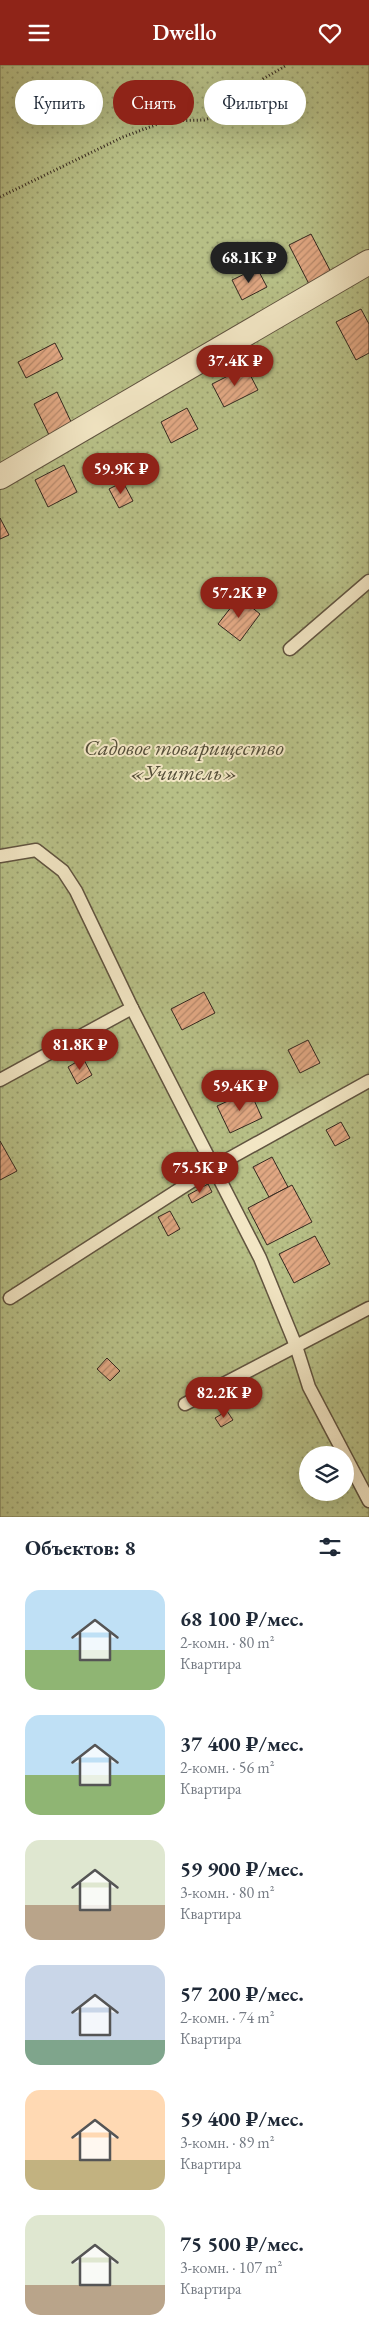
<!DOCTYPE html>
<html lang="ru">
<meta charset="utf-8">
<style>
:root{--surface:#fff;--page:#f6f6f7;--text:#1f2937;--muted:#747a83;--accent:#8f2418}
body{margin:0;font-family:"EB Garamond",serif;background:var(--page);color:var(--text);height:100vh;display:flex;flex-direction:column;font-size:19px;white-space:nowrap}
*{box-sizing:border-box;margin:0}
p{font-size:16px;color:var(--muted)}
.icon{flex:none;width:28px;height:28px;fill:none;stroke:currentColor;stroke-width:2;stroke-linecap:round;stroke-linejoin:round}
.map{position:relative;height:1452px;overflow:hidden}
.side{display:flex;flex-direction:column;background:var(--surface);flex:1}
.side>*{flex:none}
.guide{position:absolute;left:15px;top:15px;width:340px;height:45px;display:flex;gap:10px}
.controls{position:absolute;left:299px;top:1381px;display:grid;gap:10px}
.controls a{display:grid;place-items:center;width:55px;height:55px;border-radius:50%;background:var(--surface);box-shadow:0 5px 20px #0002;font-size:25px}
.price{position:absolute;translate:-50% -42px;padding:0 11px;border-radius:18px;background:var(--accent);color:#fff;font-size:16px;line-height:32px;filter:drop-shadow(0 1px 2px #0008)}
.price::after{content:'';position:absolute;left:50%;top:30px;width:15px;height:11px;margin-left:-8px;background:inherit;clip-path:polygon(0 0,100% 0,50% 100%)}
.price.current{background:#222;color:#fff}
ul{padding:0;list-style:none}
li{display:flex;align-items:center;gap:15px;height:125px;padding:0 25px}
li span{display:grid;place-items:center;flex:none;width:140px;height:100px;border-radius:15px;color:#555}
li>.icon{margin-inline-start:auto}
span .icon{width:60px;height:60px;fill:#fffc;stroke-width:1}
li b{font-size:21px}
h2{display:flex;justify-content:space-between;align-items:center;height:60px;padding:0 25px;font-size:21px}
.pill{padding:0 18px;border-radius:22px;background:var(--surface);box-shadow:0 5px 20px #0002;font-size:18px;line-height:45px}
.pill.current{background:var(--accent);color:#fff}
header{display:flex;justify-content:space-between;align-items:center;height:65px;padding:0 25px;background:var(--accent);color:#fff;font-size:22px;font-weight:600}
.map>svg:first-child{display:block}
.garden{fill:url(#garden-dots);stroke:#757452;fill-rule:evenodd}
.building{fill:url(#building-hatch);stroke:#33281f}
.lines{fill:none;stroke-linecap:round;stroke-linejoin:round}
.service-casing{stroke:#615440;stroke-width:15}
.minor-casing{stroke:#615440;stroke-width:26}
.path{stroke:#33281f;stroke-width:3;stroke-dasharray:1 2.5;stroke-linecap:butt}
.service{stroke:#f2e6c4;stroke-width:12}
.minor{stroke:#f2e6c4;stroke-width:24}
.labels{text-anchor:middle;stroke-width:4;stroke-linejoin:round;paint-order:stroke}
.park-label{font-size:22px;font-style:italic;fill:#544e39;stroke:#f2e6c4}
</style>
<header><svg class="icon" aria-label="menu" viewBox="0 0 24 24"><path d="M4 6h16M4 12h16M4 18h16"/></svg>Dwello<svg class="icon" aria-label="heart" viewBox="0 0 24 24"><path d="M12 20l-8-8c-3-5 5-10 8-4 3-6 11-1 8 4z"/></svg></header>
<div class="map">
<svg width="369" height="1452" viewBox="0 0 369 1452">
<defs>
<pattern id="garden-dots" width="8" height="8" patternUnits="userSpaceOnUse" patternTransform="scale(1.25)"><rect width="8" height="8" fill="#b7bf86"/><path d="M2 2h.1M6 6h.1" fill="none" stroke="#959b6d" stroke-width="1.8" stroke-linecap="round"/></pattern>
<pattern id="building-hatch" width="6" height="6" patternUnits="userSpaceOnUse" patternTransform="scale(1.25)"><rect width="6" height="6" fill="#e0a782"/><path d="M-1 1l2-2M0 6l6-6M5 7l2-2" fill="none" stroke="#b6886a"/></pattern>
</defs>
<rect width="100%" height="100%" fill="#ebd8a5"/>
<filter id="stains"><feTurbulence type="fractalNoise" baseFrequency=".004" numOctaves="4"/><feColorMatrix values="0 0 0 0 .2 0 0 0 0 .09 0 0 0 0 .02 0 0 0 .5 -.17"/></filter>
<radialGradient id="worn" r=".72"><stop offset=".6" stop-color="#630" stop-opacity="0"/><stop offset="1" stop-color="#630" stop-opacity=".3"/></radialGradient>
<!-- garden -->
<path class="garden" d="M0,0H369V1452H0ZM308,1390H345V1428H308Z"/>
<!-- building -->
<g class="building">
<polygon points="311,169 332,209 310,221 289,180"/>
<polygon points="257,203 267,222 242,235 232,215"/>
<polygon points="361,244 369,259 369,288 356,295 336,257"/>
<polygon points="55,278 63,294 26,313 18,297"/>
<polygon points="246,302 258,325 224,342 212,319"/>
<polygon points="57,327 73,361 50,372 34,339"/>
<polygon points="187,343 198,364 171,378 161,357"/>
<polygon points="64,400 77,427 48,442 35,415"/>
<polygon points="123,417 133,436 119,443 109,424"/>
<polygon points="0,453 9,470 0,474"/>
<polygon points="239,532 260,549 240,576 218,559"/>
<polygon points="204,927 215,948 182,965 171,944"/>
<polygon points="308,975 320,998 300,1008 288,985"/>
<polygon points="83,993 92,1010 77,1019 68,1002"/>
<polygon points="250,1026 262,1053 230,1068 217,1041"/>
<polygon points="341,1057 350,1073 335,1081 326,1065"/>
<polygon points="0,1076 17,1106 0,1115"/>
<polygon points="272,1092 288,1122 269,1132 253,1102"/>
<polygon points="208,1119 212,1127 192,1138 188,1130"/>
<polygon points="292,1120 312,1157 267,1180 248,1143"/>
<polygon points="170,1146 180,1164 168,1171 158,1152"/>
<polygon points="315,1171 330,1199 294,1218 279,1189"/>
<polygon points="107,1293 120,1306 110,1316 97,1304"/>
<polygon points="227,1346 233,1355 221,1362 215,1353"/>
</g>
<g class="lines">
<defs>
<g id="service">
<polyline points="290,584 369,516"/>
<polyline points="0,791 36,785 63,806 76,826 132,943 260,1193 296,1281 309,1322 369,1436"/>
<polyline points="0,1015 132,943"/>
<polyline points="10,1233 214,1102 369,1016"/>
<polyline points="185,1339 369,1243"/>
</g>
<polyline id="minor" points="0,412 369,197"/>
</defs>
<!-- service casing -->
<use href="#service" class="service-casing"/>
<!-- minor casing -->
<use href="#minor" class="minor-casing"/>
<!-- path -->
<polyline class="path" points="0,132 123,72 166,56 204,55 222,49 238,40 263,14 287,0"/>
<!-- service -->
<use href="#service" class="service"/>
<!-- minor -->
<use href="#minor" class="minor"/>
</g>
<g class="labels">
<!-- park labels -->
<g class="park-label">
<text x="184" y="690">Садовое товарищество<tspan x="184" dy="25">«Учитель»</tspan></text>
</g>
</g>
<rect width="100%" height="100%" filter="url(#stains)"/>
<rect width="100%" height="100%" fill="url(#worn)"/>
</svg>
<div class="controls">
<a><svg class="icon" aria-label="layers" viewBox="0 0 24 24"><path d="M12 4l9 5-9 5-9-5zM3 14l9 5 9-5"/></svg></a>
</div>
<b class="price current" style="left:249px;top:219px">68.1K ₽</b>
<b class="price" style="left:235px;top:322px">37.4K ₽</b>
<b class="price" style="left:121px;top:430px">59.9K ₽</b>
<b class="price" style="left:239px;top:554px">57.2K ₽</b>
<b class="price" style="left:80px;top:1006px">81.8K ₽</b>
<b class="price" style="left:240px;top:1047px">59.4K ₽</b>
<b class="price" style="left:200px;top:1129px">75.5K ₽</b>
<b class="price" style="left:224px;top:1354px">82.2K ₽</b>
<div class="guide">
<a class="pill">Купить</a>
<a class="pill current">Снять</a>
<a class="pill">Фильтры</a>
</div>
</div>
<section class="side">
<h2>Объектов: 8<svg class="icon" aria-label="filters" viewBox="0 0 24 24"><path d="M4 7h16M4 17h16"/><circle cx="9" cy="7" r="2"/><circle cx="15" cy="17" r="2"/></svg></h2>
<ul>
<li><span style="background:linear-gradient(#bfe0f5 60%,#8fb573 0)"><svg class="icon" aria-label="home" viewBox="0 0 24 24"><path d="M3 11l9-7 9 7M6 9v11h12V9"/></svg></span><div><b>68 100 ₽/мес.</b><p>2-комн. · 80 m²</p><p>Квартира</p></div></li>
<li><span style="background:linear-gradient(#bfe0f5 60%,#8fb573 0)"><svg class="icon" aria-label="home" viewBox="0 0 24 24"><path d="M3 11l9-7 9 7M6 9v11h12V9"/></svg></span><div><b>37 400 ₽/мес.</b><p>2-комн. · 56 m²</p><p>Квартира</p></div></li>
<li><span style="background:linear-gradient(#dfe7d0 65%,#b9a48a 0)"><svg class="icon" aria-label="home" viewBox="0 0 24 24"><path d="M3 11l9-7 9 7M6 9v11h12V9"/></svg></span><div><b>59 900 ₽/мес.</b><p>3-комн. · 80 m²</p><p>Квартира</p></div></li>
<li><span style="background:linear-gradient(#c9d6e8 75%,#7fa58c 0)"><svg class="icon" aria-label="home" viewBox="0 0 24 24"><path d="M3 11l9-7 9 7M6 9v11h12V9"/></svg></span><div><b>57 200 ₽/мес.</b><p>2-комн. · 74 m²</p><p>Квартира</p></div></li>
<li><span style="background:linear-gradient(#ffd9b3 70%,#c2b280 0)"><svg class="icon" aria-label="home" viewBox="0 0 24 24"><path d="M3 11l9-7 9 7M6 9v11h12V9"/></svg></span><div><b>59 400 ₽/мес.</b><p>3-комн. · 89 m²</p><p>Квартира</p></div></li>
<li><span style="background:linear-gradient(#dfe7d0 70%,#b9a48a 0)"><svg class="icon" aria-label="home" viewBox="0 0 24 24"><path d="M3 11l9-7 9 7M6 9v11h12V9"/></svg></span><div><b>75 500 ₽/мес.</b><p>3-комн. · 107 m²</p><p>Квартира</p></div></li>
</ul>
</section>
